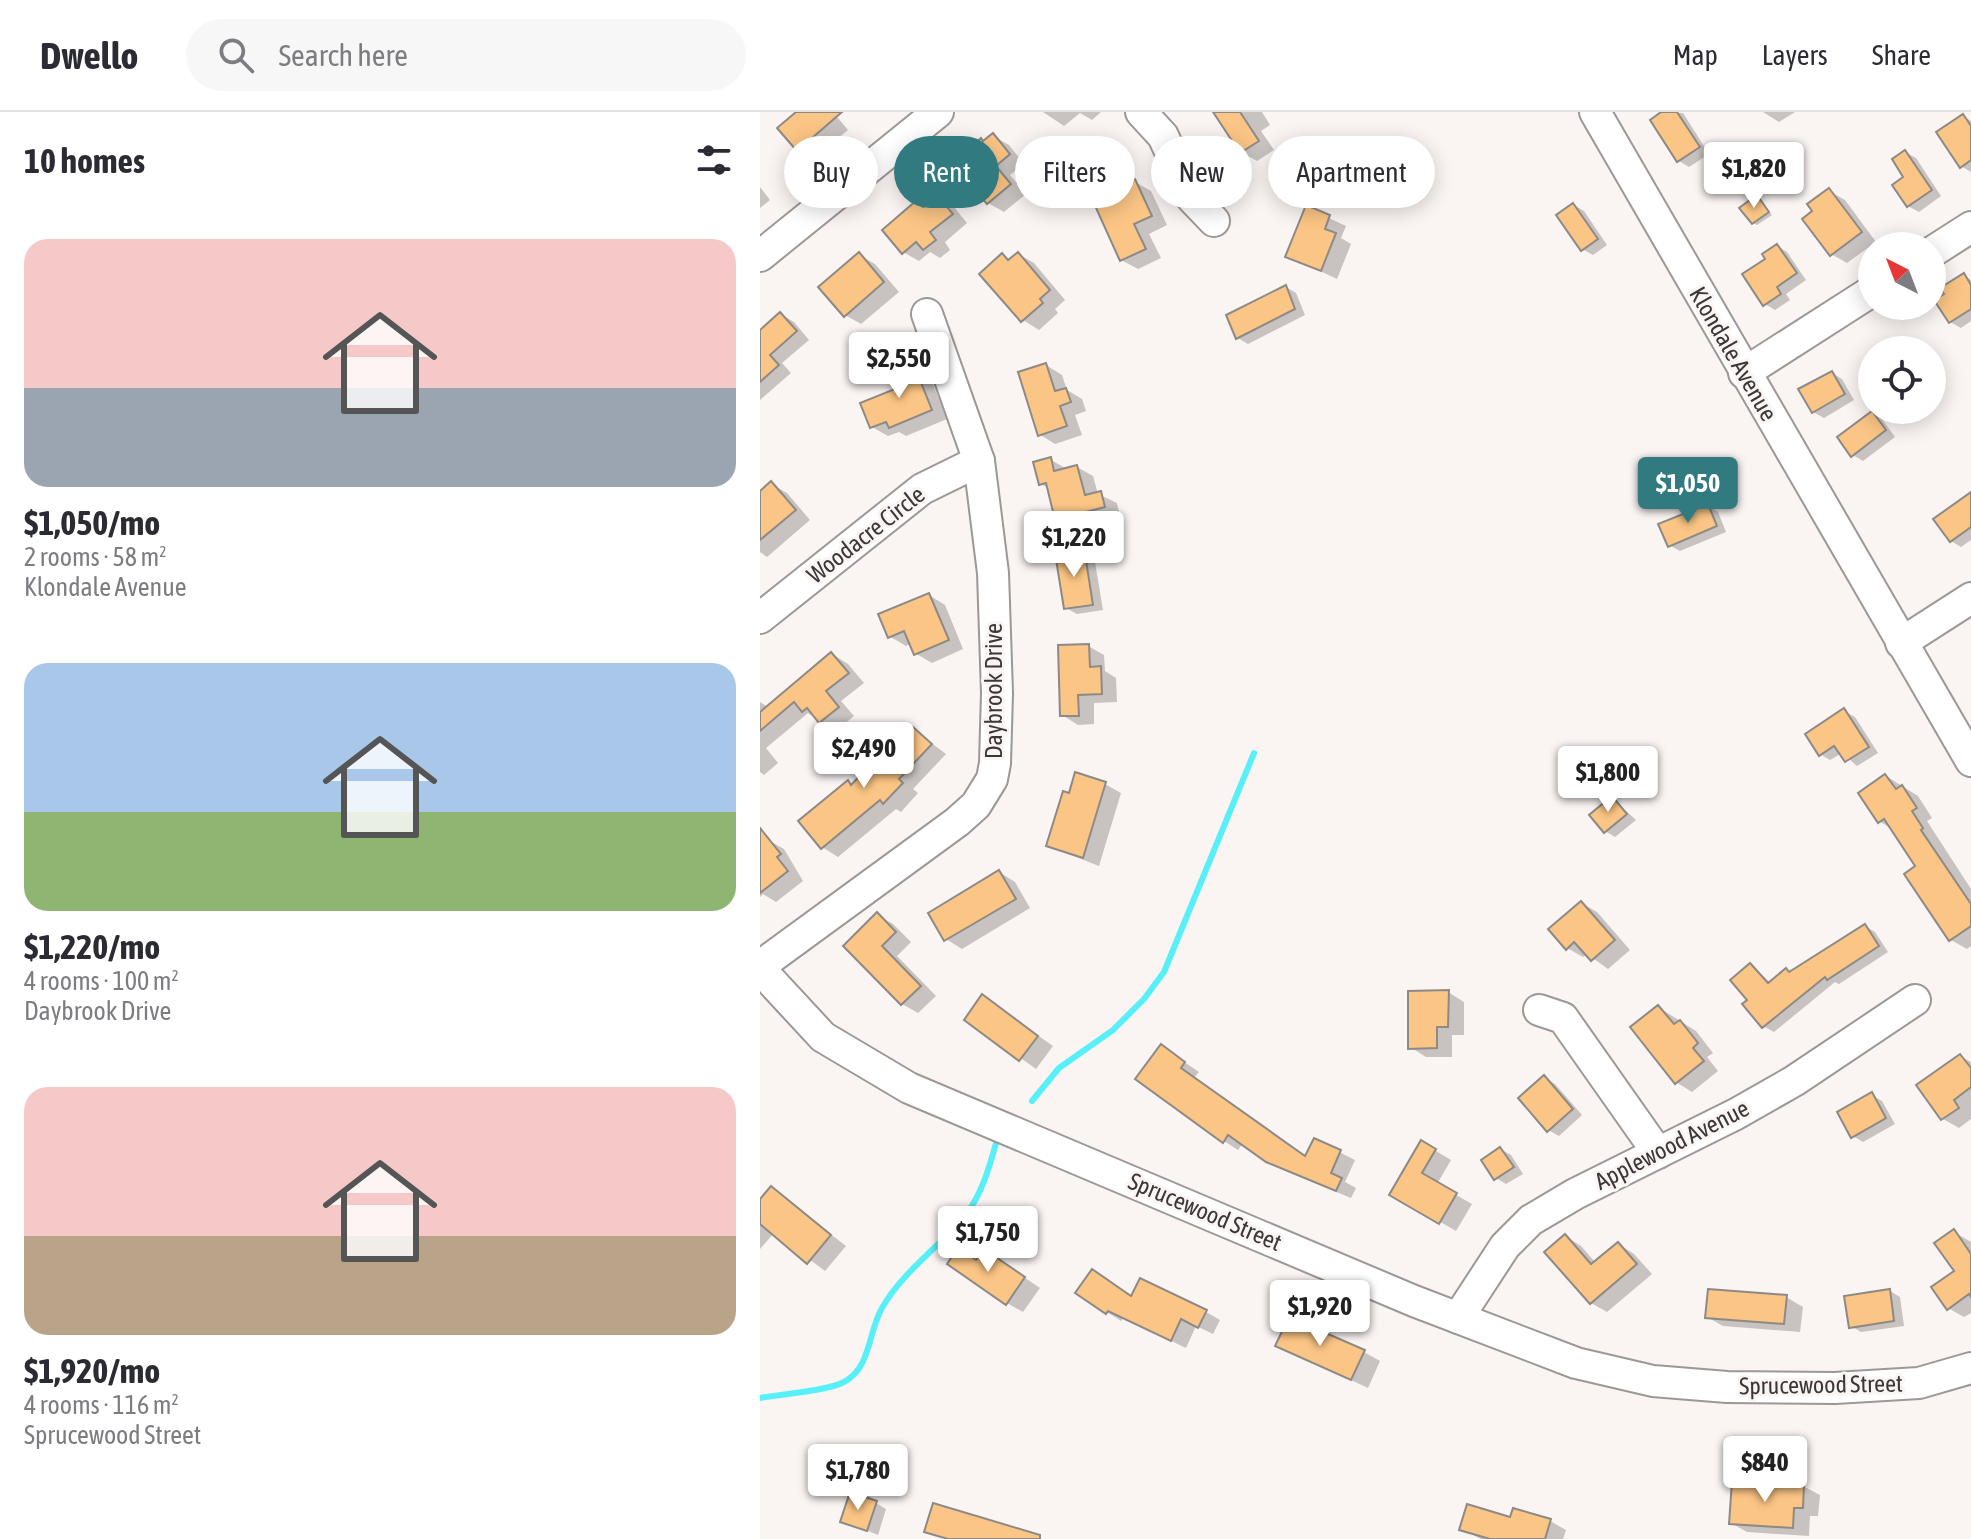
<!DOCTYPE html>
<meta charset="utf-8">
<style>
:root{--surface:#fff;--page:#f7f7f7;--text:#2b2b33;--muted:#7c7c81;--line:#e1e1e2;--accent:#317a80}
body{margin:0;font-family:"Asap Condensed",sans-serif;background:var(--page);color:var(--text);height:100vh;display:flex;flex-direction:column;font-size:30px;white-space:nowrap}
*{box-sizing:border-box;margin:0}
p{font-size:26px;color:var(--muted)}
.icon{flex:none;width:44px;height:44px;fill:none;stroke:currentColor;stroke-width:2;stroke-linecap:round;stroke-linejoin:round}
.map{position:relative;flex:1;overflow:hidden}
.details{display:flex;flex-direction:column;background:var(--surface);width:760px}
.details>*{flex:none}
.hud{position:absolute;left:24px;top:24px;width:760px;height:72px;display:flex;gap:16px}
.needle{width:52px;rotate:318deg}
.tools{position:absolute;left:1098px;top:120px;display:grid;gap:16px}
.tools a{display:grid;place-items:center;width:88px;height:88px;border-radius:50%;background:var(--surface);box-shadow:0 4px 20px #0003;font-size:40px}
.price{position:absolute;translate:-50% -68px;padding:0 18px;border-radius:8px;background:#fff;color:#222;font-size:26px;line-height:52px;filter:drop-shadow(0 2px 4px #0008)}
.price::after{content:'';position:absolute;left:50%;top:48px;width:24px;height:18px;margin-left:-12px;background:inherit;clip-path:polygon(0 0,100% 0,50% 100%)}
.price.on{background:var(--accent);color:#fff}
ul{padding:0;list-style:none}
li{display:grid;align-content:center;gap:16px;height:424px;padding:0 24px}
li span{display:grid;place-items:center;height:248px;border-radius:24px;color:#555}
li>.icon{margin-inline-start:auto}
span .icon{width:144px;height:144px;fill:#fffc;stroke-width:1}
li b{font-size:34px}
h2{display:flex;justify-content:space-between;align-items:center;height:96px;padding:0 24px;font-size:34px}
.pill{padding:0 28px;border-radius:36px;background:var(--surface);box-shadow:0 4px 20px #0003;font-size:28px;line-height:72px}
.pill.on{background:var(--accent);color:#fff}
header{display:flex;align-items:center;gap:48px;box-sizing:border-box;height:112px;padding:0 40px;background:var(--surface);border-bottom:2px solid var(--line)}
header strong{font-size:38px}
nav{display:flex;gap:44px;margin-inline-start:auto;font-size:28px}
.search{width:560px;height:72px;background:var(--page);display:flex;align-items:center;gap:20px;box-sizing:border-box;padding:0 28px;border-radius:44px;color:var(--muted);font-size:30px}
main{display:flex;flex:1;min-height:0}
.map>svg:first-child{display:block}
.shadow{fill:#0003}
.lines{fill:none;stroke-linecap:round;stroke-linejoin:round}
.stream{stroke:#57f0f9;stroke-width:6}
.building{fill:#fbc585;stroke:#8d8a86;stroke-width:2}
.minor-casing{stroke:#9d9795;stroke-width:34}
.minor{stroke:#fff;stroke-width:30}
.labels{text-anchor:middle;stroke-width:6;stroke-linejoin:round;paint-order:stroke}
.street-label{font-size:24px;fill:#3a3737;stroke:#faf4f2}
</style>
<header>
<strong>Dwello</strong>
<div class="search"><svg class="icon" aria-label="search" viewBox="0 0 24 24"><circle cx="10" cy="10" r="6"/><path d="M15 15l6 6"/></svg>Search here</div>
<nav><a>Map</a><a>Layers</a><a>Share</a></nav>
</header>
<main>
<section class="details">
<h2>10 homes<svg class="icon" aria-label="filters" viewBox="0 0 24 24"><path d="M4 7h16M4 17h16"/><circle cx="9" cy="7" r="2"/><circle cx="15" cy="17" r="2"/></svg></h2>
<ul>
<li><span style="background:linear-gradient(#f6c9c9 60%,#9aa5b1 0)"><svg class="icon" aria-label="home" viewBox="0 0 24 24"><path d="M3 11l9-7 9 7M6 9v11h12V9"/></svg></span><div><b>$1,050/mo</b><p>2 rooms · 58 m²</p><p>Klondale Avenue</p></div></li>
<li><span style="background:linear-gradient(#a9c7e8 60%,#8fb573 0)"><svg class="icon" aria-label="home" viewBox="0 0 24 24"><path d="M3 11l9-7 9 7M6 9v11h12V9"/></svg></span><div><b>$1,220/mo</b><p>4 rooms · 100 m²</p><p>Daybrook Drive</p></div></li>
<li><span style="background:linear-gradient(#f6c9c9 60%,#b9a48a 0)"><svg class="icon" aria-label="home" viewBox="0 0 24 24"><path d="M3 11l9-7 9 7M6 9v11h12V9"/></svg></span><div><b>$1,920/mo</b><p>4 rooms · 116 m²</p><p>Sprucewood Street</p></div></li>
</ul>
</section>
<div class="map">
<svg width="1211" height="1427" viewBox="0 0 1211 1427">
<rect width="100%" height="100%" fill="#faf4f2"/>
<!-- shadow -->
<g class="shadow">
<polygon points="36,0 73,0 88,18 54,46 38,37"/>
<polygon points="283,0 341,0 332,8 320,1 304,14"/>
<polygon points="456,0 502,0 510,13 501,19 514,38 497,49 481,40"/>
<polygon points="905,0 923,1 949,42 929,55 919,49 893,8"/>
<polygon points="1003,0 1035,0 1019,10"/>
<polygon points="1203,4 1211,9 1211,60 1201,54"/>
<polygon points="233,24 249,33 264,52 250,63 266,82 244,100 228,91 224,31"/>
<polygon points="1145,40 1156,46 1181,84 1159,100 1148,94"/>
<polygon points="375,70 391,79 407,113 389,122 401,146 378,157 361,148"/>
<polygon points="0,75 10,88 0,96"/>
<polygon points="1069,79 1085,88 1116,130 1087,151 1071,142 1055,99"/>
<polygon points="997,85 1012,103 997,113 993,111"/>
<polygon points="178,86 194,95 207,111 185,130 190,138 180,146 170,140 159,149 143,140 158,91 166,95"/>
<polygon points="814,93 824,99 847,133 833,143 822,137"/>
<polygon points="547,96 586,114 581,126 591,132 577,167 528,144"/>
<polygon points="1017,134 1027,140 1046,168 1026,182 1030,188 1015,198 1005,192 1007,147"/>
<polygon points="258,142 274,151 305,188 295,197 298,201 279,218 263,208 243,144 251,149"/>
<polygon points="99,143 115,152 139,180 101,212 85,203"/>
<polygon points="1204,164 1211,168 1211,209 1201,216 1190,210 1187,182"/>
<polygon points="526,175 536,181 545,203 488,232 478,226"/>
<polygon points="20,202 34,210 49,228 22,251 31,261 0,288 0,220"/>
<polygon points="152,250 168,260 187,307 146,324 139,320 128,324 112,315 142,276"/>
<polygon points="286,253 302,263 307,278 322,287 326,299 315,303 322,323 295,332 279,322"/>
<polygon points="1072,261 1082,267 1094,288 1064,306 1053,300"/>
<polygon points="1112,301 1122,307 1135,325 1103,349 1093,343"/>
<polygon points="291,348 307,357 317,355 333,364 338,382 357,391 360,404 313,416 297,407 288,376 281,372"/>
<polygon points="11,372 27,381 50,408 7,445 0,440 0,381"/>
<polygon points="1211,383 1211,428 1201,435 1191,429"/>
<polygon points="948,394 958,400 966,420 920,439 909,433"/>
<polygon points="323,438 334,444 343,498 317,502 306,496"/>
<polygon points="169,483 185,493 203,537 172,551 155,541 151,531 146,534 129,524"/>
<polygon points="328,534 344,543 345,559 356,566 357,590 334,591 334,612 318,613 302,603"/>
<polygon points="72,542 88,552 104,571 81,589 94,604 76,619 48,601 6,636 18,651 4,663 0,660 0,590 8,595"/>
<polygon points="1084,599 1095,605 1118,641 1097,654 1082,641 1070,648 1060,642"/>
<polygon points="154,618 186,642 153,677 158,681 141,700 136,697 78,745 62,735 88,671 93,674"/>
<polygon points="1126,664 1158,684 1172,706 1167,709 1211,777 1211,834 1207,837 1191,828 1158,755 1132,717 1119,709"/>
<polygon points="345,672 361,681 339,754 288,734 310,683"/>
<polygon points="852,686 876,708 855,725 845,719"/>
<polygon points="8,728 24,737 43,769 16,790 3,782 0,785 0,734"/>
<polygon points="239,760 255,770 270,796 202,837 186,827"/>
<polygon points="821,791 837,800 870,838 848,857 827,842 823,845 807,836"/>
<polygon points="117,803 133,812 151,830 137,844 176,884 158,901 142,892 85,834"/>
<polygon points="1105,814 1115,820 1128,840 1079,872 1075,870 1014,920 1003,914 990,888 990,853 1011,871"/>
<polygon points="688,880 704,890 704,923 692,923 692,945 666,945 650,935"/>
<polygon points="223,885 293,934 276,957 206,907"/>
<polygon points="898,895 936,919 953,941 947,945 958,959 932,980 916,970"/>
<polygon points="402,935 439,960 434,966 547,1046 555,1028 595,1048 585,1070 596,1076 591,1086 523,1058 483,1031 478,1038 464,1029"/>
<polygon points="1200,944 1211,950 1211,1007 1199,1016 1183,1007"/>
<polygon points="785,966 795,972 822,1003 799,1024 788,1018"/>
<polygon points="1111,983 1122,989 1135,1012 1103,1030 1093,1024"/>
<polygon points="661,1030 691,1048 677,1072 712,1092 696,1119 632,1082"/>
<polygon points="740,1037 751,1043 763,1062 746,1072 736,1066"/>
<polygon points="12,1077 86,1134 65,1159 14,1121 0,1137 0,1087"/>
<polygon points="1194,1120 1211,1130 1211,1201 1204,1205 1188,1196 1196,1160"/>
<polygon points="805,1124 821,1134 836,1151 858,1132 874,1142 892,1162 847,1200 831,1191"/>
<polygon points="240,1149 280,1176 263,1200 247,1191 218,1150"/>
<polygon points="1130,1179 1140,1185 1144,1214 1101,1220 1091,1214"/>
<polygon points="318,1181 373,1186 446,1200 460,1208 453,1222 436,1214 426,1236 363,1206 361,1209"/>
<polygon points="1026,1185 1043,1195 1040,1220 963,1214 947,1205"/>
<polygon points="518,1234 604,1240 620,1249 608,1276"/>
<polygon points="1043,1374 1060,1383 1058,1404 1050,1404 1049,1424 987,1420 971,1411"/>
<polygon points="116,1391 126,1397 118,1423 83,1409"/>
<polygon points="751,1407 790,1409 806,1418 803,1427 721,1427 702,1417"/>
</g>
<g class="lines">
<!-- stream -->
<g class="stream">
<polyline points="272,989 299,956 353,918 384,887 404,860 494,641"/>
<path d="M0,1286C21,1282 67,1279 84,1270C111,1256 108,1220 122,1196C143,1159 181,1134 207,1101C223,1080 230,1052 237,1028"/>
</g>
</g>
<!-- building -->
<g class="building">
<polygon points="36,0 82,0 37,39 17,16"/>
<polygon points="453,0 480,0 499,29 480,41"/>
<polygon points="901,0 917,0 940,35 917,50 890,8"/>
<polygon points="1203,2 1211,14 1211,48 1200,56 1176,20"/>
<polygon points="233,21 250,42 236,54 251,72 227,92 192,51 221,26 223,29"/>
<polygon points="1145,38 1172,78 1147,95 1132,73 1143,65 1132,47"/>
<polygon points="375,67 392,104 374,112 386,137 360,149 332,87"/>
<polygon points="1069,76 1102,120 1070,144 1042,107 1052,99 1047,92"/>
<polygon points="177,83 193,102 170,120 176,128 163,138 156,130 142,142 122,118 157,88 163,95"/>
<polygon points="997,83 1009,100 992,112 979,96"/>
<polygon points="813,91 838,127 821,139 796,103"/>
<polygon points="546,93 570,103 565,117 576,121 561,159 525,145"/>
<polygon points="1017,132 1037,161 1017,175 1021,182 1003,194 982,162 1005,147 1002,142"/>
<polygon points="99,140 124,170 84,205 58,175"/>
<polygon points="258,140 290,178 280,187 283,191 261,210 219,162 242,141 248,148"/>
<polygon points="1204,161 1211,173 1211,197 1189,211 1174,188 1184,182 1180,176"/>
<polygon points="526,173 535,197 476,227 466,203"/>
<polygon points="20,200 37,219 10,243 19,253 0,270 0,218"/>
<polygon points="152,248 172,298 129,316 126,310 110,316 100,291 140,275 132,256"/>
<polygon points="286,251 295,279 306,276 311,290 300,294 307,314 278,324 258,260"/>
<polygon points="1072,259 1085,282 1052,301 1038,277"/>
<polygon points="1112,299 1126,318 1091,345 1077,325"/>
<polygon points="291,345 294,359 317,353 325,383 341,379 345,395 295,408 286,371 279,373 273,350"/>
<polygon points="11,369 36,398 0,428 0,379"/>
<polygon points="1211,380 1211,415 1190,430 1173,407"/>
<polygon points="948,392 957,414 908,435 898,412"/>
<polygon points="324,436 333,493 304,497 295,441"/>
<polygon points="169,481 189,528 154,543 144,519 128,526 118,502"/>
<polygon points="329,532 330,555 341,554 342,582 318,583 319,604 300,604 298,533"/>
<polygon points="71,540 89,561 66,579 79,595 59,611 47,596 42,600 34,590 0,619 0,600"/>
<polygon points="1084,596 1109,635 1085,650 1074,634 1059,644 1045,622"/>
<polygon points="153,615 172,632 139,667 143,671 123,692 120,688 61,737 38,709 88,668 91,673 129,633 133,637"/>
<polygon points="315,660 346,670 323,746 286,734 303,679 309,681"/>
<polygon points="1125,662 1136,677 1142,673 1157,696 1152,699 1163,716 1161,718 1211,792 1211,814 1189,829 1144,762 1155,754 1124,707 1118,711 1098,681"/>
<polygon points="852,684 867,702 844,721 829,703"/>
<polygon points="0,716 21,742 17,745 28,759 0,781"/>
<polygon points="239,758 256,787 184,829 168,801"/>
<polygon points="821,789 855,828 831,849 814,830 806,838 788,817"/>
<polygon points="117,800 136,820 122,834 161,874 141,893 83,834"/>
<polygon points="1105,812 1119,834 1067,868 1065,865 1002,916 982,892 987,888 970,868 990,851 1008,871 1026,856 1029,860"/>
<polygon points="689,878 688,915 677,915 677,936 648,937 648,879"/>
<polygon points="222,882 278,924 259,949 204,908"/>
<polygon points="898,893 914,912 920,908 938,931 933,936 944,949 915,972 870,915"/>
<polygon points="401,932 425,950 421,956 545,1044 554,1026 581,1038 571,1061 582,1066 576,1079 506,1050 468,1023 463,1031 375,967"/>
<polygon points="1200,942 1211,956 1211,975 1194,988 1199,996 1181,1008 1156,973"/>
<polygon points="784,963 813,997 787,1020 758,986"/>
<polygon points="1112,980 1126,1006 1091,1026 1077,1000"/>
<polygon points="661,1028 676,1037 662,1061 697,1081 679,1112 629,1083"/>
<polygon points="740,1035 754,1055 734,1068 721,1048"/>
<polygon points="11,1074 71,1123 47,1152 0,1112 0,1087"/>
<polygon points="1194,1117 1211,1142 1211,1185 1209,1182 1187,1198 1171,1175 1194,1159 1174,1131"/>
<polygon points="805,1122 831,1152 858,1130 877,1152 830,1192 784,1140"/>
<polygon points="198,1136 216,1148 224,1137 265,1165 246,1193 187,1152"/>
<polygon points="332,1157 371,1184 380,1166 447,1198 438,1216 421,1207 411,1229 348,1199 346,1202 315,1181"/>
<polygon points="948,1177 1027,1183 1024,1212 945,1206"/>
<polygon points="1130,1177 1134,1209 1089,1216 1084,1184"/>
<polygon points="529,1205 605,1238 591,1268 515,1234"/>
<polygon points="972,1369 1044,1372 1043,1396 1034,1396 1033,1416 969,1412"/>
<polygon points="90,1380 117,1389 107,1419 80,1410"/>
<polygon points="173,1391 280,1423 280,1427 188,1427 164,1420"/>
<polygon points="707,1392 750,1405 753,1396 791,1407 785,1427 730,1427 699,1418"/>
</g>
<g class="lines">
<defs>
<g id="minor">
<polyline points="381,0 403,24 431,85 454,109"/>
<polyline points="835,0 1211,649"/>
<polyline points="1172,140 1211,115"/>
<polyline points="0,144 178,0"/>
<polyline points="984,261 1112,179"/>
<polyline points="0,506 162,377 219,349"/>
<polyline points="1141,531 1211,486"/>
<polyline points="0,854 197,710 216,693 232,667 235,651 237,581 233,461 219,349 167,202"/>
<polyline points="0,857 63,925 149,976 654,1189 816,1251 893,1269 967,1275 1075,1276 1159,1271 1211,1256"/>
<polyline points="779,898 803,906 898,1041"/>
<polyline points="698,1206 745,1134 771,1108 815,1082 976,1002 1034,969 1155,888"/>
</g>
</defs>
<!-- minor casing -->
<use href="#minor" class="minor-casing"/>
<!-- minor -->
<use href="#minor" class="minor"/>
</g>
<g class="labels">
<!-- street labels -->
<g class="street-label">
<text transform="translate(973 242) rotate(60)" y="8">Klondale Avenue</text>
<text transform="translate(106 423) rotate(-38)" y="8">Woodacre Circle</text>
<text transform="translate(234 579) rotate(-90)" y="8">Daybrook Drive</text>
<text transform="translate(912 1033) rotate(-27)" y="8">Applewood Avenue</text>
<text transform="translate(445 1100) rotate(23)" y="8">Sprucewood Street</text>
<text transform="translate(1061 1273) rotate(-1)" y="8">Sprucewood Street</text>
</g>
</g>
</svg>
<div class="tools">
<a><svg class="needle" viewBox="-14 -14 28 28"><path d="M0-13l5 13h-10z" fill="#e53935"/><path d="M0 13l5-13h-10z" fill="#7c7c81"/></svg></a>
<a><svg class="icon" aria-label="locate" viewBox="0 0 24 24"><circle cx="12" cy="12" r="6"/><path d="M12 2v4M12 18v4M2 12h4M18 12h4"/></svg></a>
</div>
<b class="price" style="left:994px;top:98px">$1,820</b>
<b class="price" style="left:139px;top:288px">$2,550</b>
<b class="price on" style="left:928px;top:413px">$1,050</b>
<b class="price" style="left:314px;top:467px">$1,220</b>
<b class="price" style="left:104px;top:678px">$2,490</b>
<b class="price" style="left:848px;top:702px">$1,800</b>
<b class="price" style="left:228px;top:1162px">$1,750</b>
<b class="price" style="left:560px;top:1236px">$1,920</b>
<b class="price" style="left:1005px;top:1392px">$840</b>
<b class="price" style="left:98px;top:1400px">$1,780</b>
<div class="hud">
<a class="pill">Buy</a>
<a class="pill on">Rent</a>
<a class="pill">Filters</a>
<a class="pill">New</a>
<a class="pill">Apartment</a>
</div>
</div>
</main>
